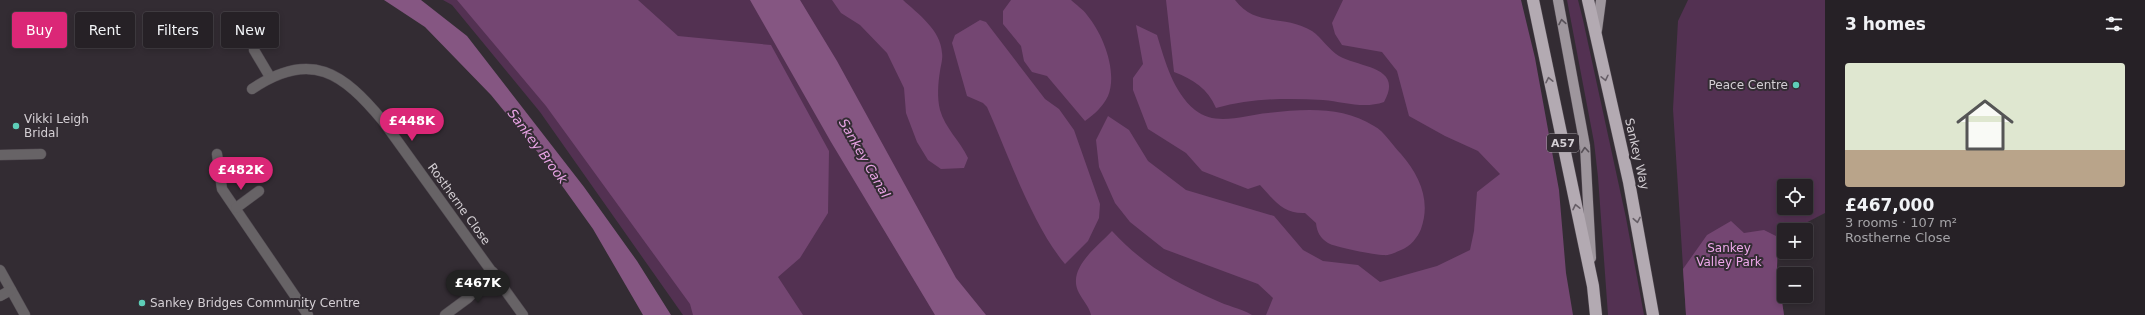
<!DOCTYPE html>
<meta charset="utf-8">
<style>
:root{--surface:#262126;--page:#2e292e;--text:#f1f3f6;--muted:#a4a3a7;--line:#423e43;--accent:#db2777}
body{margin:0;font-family:"DejaVu Sans",sans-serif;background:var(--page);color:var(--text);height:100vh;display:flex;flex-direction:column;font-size:15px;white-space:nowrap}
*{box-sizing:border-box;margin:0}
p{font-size:13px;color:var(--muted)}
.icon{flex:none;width:22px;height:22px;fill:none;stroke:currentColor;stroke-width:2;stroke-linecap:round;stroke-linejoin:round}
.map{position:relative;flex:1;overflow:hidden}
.panel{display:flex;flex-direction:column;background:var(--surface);width:320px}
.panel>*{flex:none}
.hud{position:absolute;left:12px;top:12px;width:380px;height:36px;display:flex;gap:8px}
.buttons{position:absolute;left:1777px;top:179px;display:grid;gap:8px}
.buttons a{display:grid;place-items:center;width:36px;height:36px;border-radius:4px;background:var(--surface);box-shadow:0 2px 6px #0003,0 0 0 1px var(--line);font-size:20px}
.price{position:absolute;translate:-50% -34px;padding:0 9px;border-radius:14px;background:var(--accent);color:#fff;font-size:13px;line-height:26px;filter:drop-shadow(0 1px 2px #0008)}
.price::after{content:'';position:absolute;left:50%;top:24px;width:12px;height:9px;margin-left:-6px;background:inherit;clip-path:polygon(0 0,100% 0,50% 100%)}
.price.on{background:#222;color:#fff}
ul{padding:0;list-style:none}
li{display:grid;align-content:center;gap:8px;height:212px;padding:0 20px}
li span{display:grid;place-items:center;height:124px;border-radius:4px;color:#555}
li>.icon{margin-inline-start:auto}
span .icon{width:72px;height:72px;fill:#fffc;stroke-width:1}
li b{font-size:17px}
h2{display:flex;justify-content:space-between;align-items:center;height:48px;padding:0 20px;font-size:17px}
.pill{padding:0 14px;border-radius:4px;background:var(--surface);box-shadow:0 2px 6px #0003,0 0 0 1px var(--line);font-size:14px;line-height:36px}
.pill.on{background:var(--accent);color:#fff}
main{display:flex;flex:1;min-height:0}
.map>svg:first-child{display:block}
.green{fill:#533152;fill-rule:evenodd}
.forest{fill:#744672}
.water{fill:#855682}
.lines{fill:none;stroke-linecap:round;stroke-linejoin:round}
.minor-casing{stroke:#504950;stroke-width:11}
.major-casing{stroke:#504950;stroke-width:11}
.highway-casing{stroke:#504950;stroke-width:13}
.minor{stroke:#676366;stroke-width:10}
.major{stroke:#9e969d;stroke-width:10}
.highway{stroke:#b3aab2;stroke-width:12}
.oneway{stroke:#585158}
.oneway2{stroke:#665e66}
.poi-dot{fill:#5eceb8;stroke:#332c33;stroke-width:1.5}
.labels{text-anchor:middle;stroke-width:4;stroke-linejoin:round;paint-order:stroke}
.shield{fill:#332c33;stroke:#a49ea4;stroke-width:1}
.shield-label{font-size:11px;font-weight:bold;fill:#d4cfd4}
.poi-label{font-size:12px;fill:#d4cfd4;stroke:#332c33;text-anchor:start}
.street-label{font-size:12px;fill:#d4cfd4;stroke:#332c33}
.park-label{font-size:12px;fill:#efa9eb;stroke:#332c33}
.water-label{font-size:13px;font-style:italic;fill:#e8a3e4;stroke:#332c33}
</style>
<main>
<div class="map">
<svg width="1825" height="315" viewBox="0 0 1825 315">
<rect width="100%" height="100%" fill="#332c33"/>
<!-- green -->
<g class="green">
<polygon points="443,0 1493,0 1556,315 683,315 540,112 452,5"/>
<polygon points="1567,0 1578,0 1583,20 1626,218 1644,315 1608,315 1598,177 1594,142"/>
<path d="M1688,0H1825V213L1792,230H1784V234L1778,237L1777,268L1784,315H1686L1673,109L1678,21ZM1784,186H1806V208H1784Z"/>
</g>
<!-- forest -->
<g class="forest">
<polygon points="457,0 638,0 678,36 771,45 829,151 828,213 800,258 778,277 803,315 693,315 690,304 546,106"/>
<path d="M832,0H903C918,14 941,30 942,53C943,58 941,65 940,71C938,83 937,98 940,110C945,128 960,141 968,158L964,168L941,169L928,160L917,142L906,113L904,88L887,53L860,25L841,13Z"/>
<path d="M1011,0H1071C1076,5 1083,9 1087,15C1103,34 1118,72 1108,96C1103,106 1095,114 1085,121L1047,76L1032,72L1024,61L1021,46L1003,24V11Z"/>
<path d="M1166,0H1235C1256,28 1285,14 1312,31C1322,38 1329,50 1339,56C1360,68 1404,66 1384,102C1364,109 1344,102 1323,100C1287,98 1251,98 1216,108C1208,89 1193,79 1174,72Z"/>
<polygon points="1343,0 1521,0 1535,58 1559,190 1566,273 1573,315 1266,315 1273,298 1258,284 1164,249 1130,222 1115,203 1099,167 1096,140 1108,116 1129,130 1148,161 1186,190 1274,216 1303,250 1323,261 1358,265 1380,282 1437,266 1470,250 1474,231 1477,192 1500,174 1478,151 1445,136 1409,116 1397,71 1382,52 1342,45 1335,34 1332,23"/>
<path d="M980,20L986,22L1045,99L1059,109L1074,130L1100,204L1099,218L1088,241L1065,264C1032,225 1008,154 987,107L983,103L967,96L952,43L955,35Z"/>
<path d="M1136,25L1157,35C1165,61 1173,92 1195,110C1216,127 1244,115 1268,113C1304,109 1342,106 1374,126C1384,131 1393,146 1401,154C1420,176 1431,201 1421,229C1418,237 1410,247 1401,250C1396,252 1389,256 1384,255C1375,255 1334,247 1328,243C1320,238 1317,232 1316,223L1305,213C1283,214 1274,200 1260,185L1248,189L1202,171L1186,153L1148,129L1133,90V78L1143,64Z"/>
<polygon points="1731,221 1744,233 1764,230 1778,237 1777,268 1784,315 1686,315 1683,269 1707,235"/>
<path d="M1112,231C1144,265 1172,281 1215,300C1227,306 1240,308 1252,315H1091C1089,306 1083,301 1079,293C1066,269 1097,247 1112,231Z"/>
</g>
<!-- water -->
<g class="water">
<polygon points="384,0 421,0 467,36 584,187 637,261 671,315 643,315 593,229 540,155 491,95 425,27"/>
<polygon points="750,0 800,0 837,61 956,278 986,315 935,315 831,142"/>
</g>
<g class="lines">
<defs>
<g id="minor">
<polyline points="254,50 270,77"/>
<path d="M252,89C311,49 343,73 383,121L523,315"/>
<polyline points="217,154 222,189 308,315"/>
<polyline points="0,155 41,154"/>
<polyline points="236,208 259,191"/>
<polyline points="0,270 25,315"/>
<polyline points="0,296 11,290"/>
<polyline points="445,315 468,298 493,272"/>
</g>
<g id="major">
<polyline points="1558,0 1585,146 1591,258"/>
<polyline points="1597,30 1601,0"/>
</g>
<g id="highway">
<polyline points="1533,0 1593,286 1596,315"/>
<polyline points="1588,0 1629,182 1653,315"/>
</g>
</defs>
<!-- minor casing -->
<use href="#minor" class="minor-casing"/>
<!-- major casing -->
<use href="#major" class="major-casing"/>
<!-- highway casing -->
<use href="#highway" class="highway-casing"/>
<!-- minor -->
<use href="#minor" class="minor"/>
<!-- major -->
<use href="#major" class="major"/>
<!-- highway -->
<use href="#highway" class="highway"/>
</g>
<!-- one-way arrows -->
<defs><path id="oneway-chevron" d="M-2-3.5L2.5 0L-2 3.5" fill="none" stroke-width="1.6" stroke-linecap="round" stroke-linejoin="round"/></defs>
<g class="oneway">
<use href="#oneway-chevron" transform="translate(1562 22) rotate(-100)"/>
<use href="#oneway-chevron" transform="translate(1585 150) rotate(-95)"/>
</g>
<g class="oneway2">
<use href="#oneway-chevron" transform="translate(1605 78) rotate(77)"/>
<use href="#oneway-chevron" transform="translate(1549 80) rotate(-102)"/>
<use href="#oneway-chevron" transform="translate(1576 207) rotate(-102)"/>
<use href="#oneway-chevron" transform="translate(1637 220) rotate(79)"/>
</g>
<!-- markers -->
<g class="poi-dot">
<circle cx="1796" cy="85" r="4"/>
<circle cx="16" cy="126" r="4"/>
<circle cx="142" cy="303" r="4"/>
</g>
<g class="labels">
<!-- shield labels -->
<rect class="shield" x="1547" y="134" width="32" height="18" rx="3"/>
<g class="shield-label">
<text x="1563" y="147">A57</text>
</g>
<!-- poi labels -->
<g class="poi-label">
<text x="1788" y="89" text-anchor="end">Peace Centre</text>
<text x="24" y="123">Vikki Leigh<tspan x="24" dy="14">Bridal</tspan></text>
<text x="150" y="307">Sankey Bridges Community Centre</text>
</g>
<!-- street labels -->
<g class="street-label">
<text transform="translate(1637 154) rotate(77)" y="4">Sankey Way</text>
<text transform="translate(459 204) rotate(54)" y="4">Rostherne Close</text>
</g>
<!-- park labels -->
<g class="park-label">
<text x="1729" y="252">Sankey<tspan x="1729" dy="14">Valley Park</tspan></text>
</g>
<!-- water labels -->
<g class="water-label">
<text transform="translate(538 146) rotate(53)" y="5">Sankey Brook</text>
<text transform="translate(865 158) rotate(60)" y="5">Sankey Canal</text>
</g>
</g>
</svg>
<div class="buttons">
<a><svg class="icon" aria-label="locate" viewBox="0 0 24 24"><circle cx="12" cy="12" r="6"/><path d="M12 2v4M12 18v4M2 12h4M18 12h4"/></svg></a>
<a>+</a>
<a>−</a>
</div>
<b class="price" style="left:412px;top:142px">£448K</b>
<b class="price" style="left:241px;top:191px">£482K</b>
<b class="price on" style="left:478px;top:304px">£467K</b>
<div class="hud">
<a class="pill on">Buy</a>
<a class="pill">Rent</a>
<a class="pill">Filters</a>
<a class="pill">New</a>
</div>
</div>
<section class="panel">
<h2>3 homes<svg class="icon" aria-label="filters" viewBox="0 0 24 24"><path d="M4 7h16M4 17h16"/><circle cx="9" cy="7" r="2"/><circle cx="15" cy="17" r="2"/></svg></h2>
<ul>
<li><span style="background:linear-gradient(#dfe7d0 70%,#b9a48a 0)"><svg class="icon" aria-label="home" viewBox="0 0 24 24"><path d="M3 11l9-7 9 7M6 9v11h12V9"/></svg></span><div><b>£467,000</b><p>3 rooms · 107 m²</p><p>Rostherne Close</p></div></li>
</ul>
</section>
</main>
